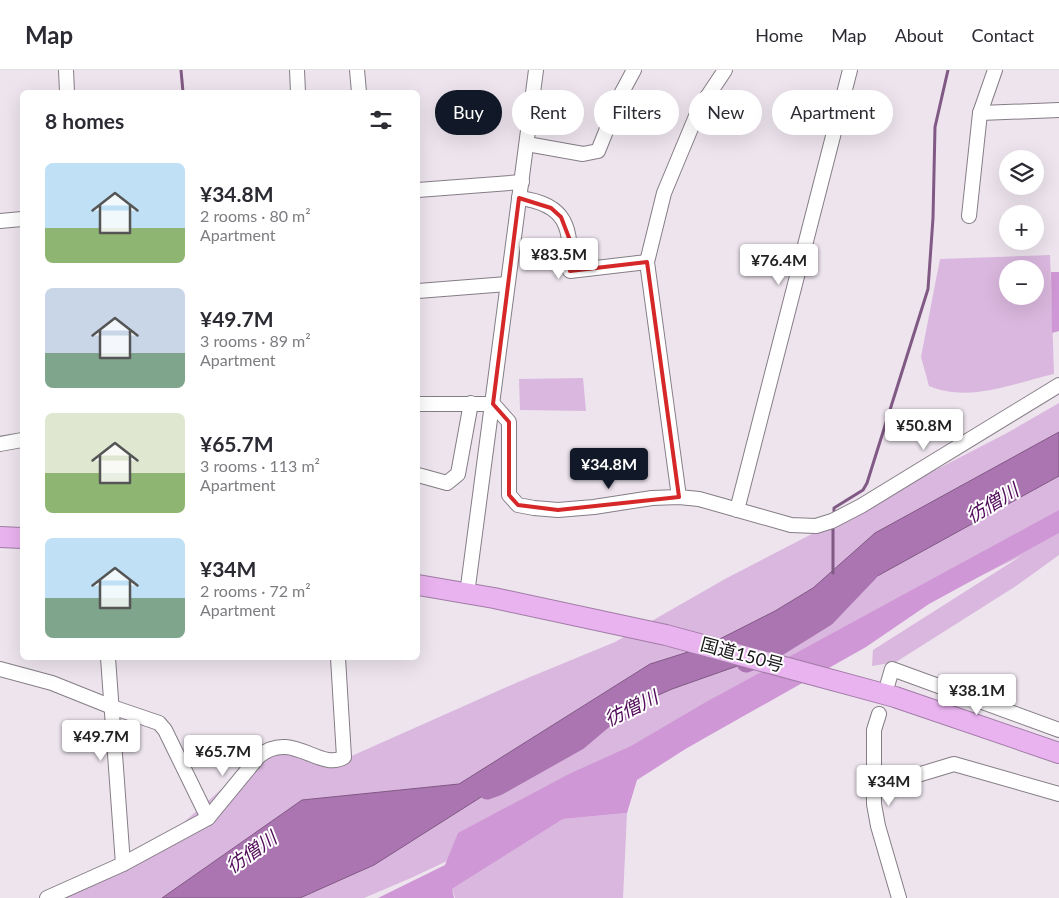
<!DOCTYPE html>
<meta charset="utf-8">
<style>
:root{--surface:#fff;--page:#f7f7f7;--text:#2b2b33;--muted:#7c7c81;--line:#e1e1e2;--accent:#111827}
body{margin:0;font-family:Lato,"Noto Sans JP",sans-serif;background:var(--page);color:var(--text);height:100vh;display:flex;flex-direction:column;font-size:19px;white-space:nowrap}
*{box-sizing:border-box;margin:0}
p{font-size:16px;color:var(--muted)}
.icon{flex:none;width:28px;height:28px;fill:none;stroke:currentColor;stroke-width:2;stroke-linecap:round;stroke-linejoin:round}
.map{position:relative;flex:1;overflow:hidden}
.side{position:absolute;left:20px;top:20px;width:400px;height:570px;display:flex;flex-direction:column;background:var(--surface);border-radius:8px;box-shadow:0 5px 20px #0002}
.side>*{flex:none}
.guide{position:absolute;left:435px;top:20px;width:475px;height:45px;display:flex;gap:10px}
.tools{position:absolute;left:999px;top:80px;display:grid;gap:10px}
.tools a{display:grid;place-items:center;width:45px;height:45px;border-radius:50%;background:var(--surface);box-shadow:0 5px 20px #0002;font-size:25px}
.price{position:absolute;translate:-50% -42px;padding:0 11px;border-radius:5px;background:#fff;color:#222;font-size:16px;line-height:32px;filter:drop-shadow(0 1px 2px #0008)}
.price::after{content:'';position:absolute;left:50%;top:30px;width:15px;height:11px;margin-left:-8px;background:inherit;clip-path:polygon(0 0,100% 0,50% 100%)}
.price.active{background:var(--accent);color:#fff}
ul{padding:0;list-style:none}
li{display:flex;align-items:center;gap:15px;height:125px;padding:0 25px}
li span{display:grid;place-items:center;flex:none;width:140px;height:100px;border-radius:8px;color:#555}
li>.icon{margin-inline-start:auto}
span .icon{width:60px;height:60px;fill:#fffc;stroke-width:1}
li b{font-size:21px}
h2{display:flex;justify-content:space-between;align-items:center;height:60px;padding:0 25px;font-size:21px}
.chip{padding:0 18px;border-radius:22px;background:var(--surface);box-shadow:0 5px 20px #0002;font-size:18px;line-height:45px}
.chip.active{background:var(--accent);color:#fff}
header{display:flex;align-items:center;gap:30px;box-sizing:border-box;height:70px;padding:0 25px;background:var(--surface);border-bottom:1px solid var(--line)}
header strong{font-size:24px}
nav{display:flex;gap:28px;margin-inline-start:auto;font-size:18px}
.map>svg:first-child{display:block}
.green{fill:#dab7de;fill-rule:evenodd}
.forest{fill:#cf97d5}
.water{fill:#ab75b2;stroke:#805984}
.lines{fill:none;stroke-linecap:round;stroke-linejoin:round}
.stream{stroke:#805984;stroke-width:3}
.river{stroke:#ab75b2;stroke-width:19}
.minor-casing{stroke:#857d86;stroke-width:16}
.highway-casing{stroke:#a17ca5;stroke-width:22}
.minor{stroke:#fff;stroke-width:14}
.highway{stroke:#e9b3f0;stroke-width:20}
.marked{fill:none;stroke:#d62828;stroke-width:4;stroke-linejoin:round}
.labels{text-anchor:middle;stroke-width:4;stroke-linejoin:round;paint-order:stroke}
.street-label{font-size:18px;fill:#1a171a;stroke:#fff}
.water-label{font-size:19px;font-style:italic;fill:#510b5a;stroke:#fff}
</style>
<header>
<strong>Map</strong>
<nav><a>Home</a><a>Map</a><a>About</a><a>Contact</a></nav>
</header>
<div class="map">
<svg width="1059" height="828" viewBox="0 0 1059 828">
<rect width="100%" height="100%" fill="#ede4ee"/>
<!-- green -->
<g class="green">
<path d="M1050,185L1054,304C1014,313 969,333 929,316L921,287L940,189ZM1008,199H1035V226H1008Z"/>
<polygon points="583,308 586,341 520,340 519,309"/>
<polygon points="1059,333 1059,485 1016,516 896,592 872,596 873,580 1021,486 948,522 687,678 411,808 364,828 40,828 158,775 267,679 347,688 518,612 615,572 725,509 1007,363"/>
<polygon points="627,743 623,828 455,828 452,819 563,749"/>
</g>
<!-- forest -->
<g class="forest">
<polygon points="1051,202 1059,202 1059,261 1052,263"/>
<polygon points="1059,440 1059,463 929,534 866,577 687,678 637,710 627,743 563,749 452,819 454,828 378,828 445,795 458,763 569,704 631,676 706,632"/>
</g>
<!-- water -->
<polygon class="water" points="1059,362 1059,406 852,520 760,588 672,619 604,649 374,795 300,828 162,828 302,730 459,714 650,594 704,577 775,541 813,518 875,463"/>
<g class="lines">
<!-- stream -->
<g class="stream">
<polyline points="181,0 183,22"/>
<polyline points="834,445 834,438 863,420 867,413 928,219 933,148 935,57 948,0"/>
<polyline points="833,503 833,454"/>
<polyline points="833,532 833,541"/>
</g>
<!-- river -->
<g class="river">
<polyline points="746,593 760,588 826,547 869,502"/>
<polyline points="487,720 498,716 578,671 604,649 627,639"/>
</g>
<defs>
<g id="minor">
<polyline points="66,0 67,22"/>
<polyline points="297,0 298,22"/>
<polyline points="357,0 359,22"/>
<polyline points="980,43 1059,40"/>
<polyline points="527,74 583,84 598,81 621,24 634,0"/>
<polyline points="418,120 522,112"/>
<path d="M519,128C568,134 571,158 570,201L647,192"/>
<polyline points="969,146 980,43 995,0"/>
<polyline points="0,151 22,149"/>
<polyline points="418,221 507,214"/>
<polyline points="418,334 493,334 509,352 509,425 518,435 534,438 558,440 594,437 652,428 679,427 699,429 791,455 816,456 832,451 861,436 1059,315"/>
<polyline points="0,374 22,370"/>
<polyline points="418,405 447,413 458,404 471,333"/>
<polyline points="679,427 647,192 664,123 699,39 725,0"/>
<polyline points="737,440 850,0"/>
<polyline points="467,524 536,0"/>
<polyline points="108,588 123,794"/>
<polyline points="0,599 52,613 112,637 159,653 165,660 208,748"/>
<polyline points="888,613 892,599 1059,660"/>
<polyline points="879,644 874,660 874,734 878,756 899,828"/>
<polyline points="874,718 954,694 1059,724"/>
<path d="M47,828L123,794L208,748L259,686C292,659 320,702 344,687L338,588"/>
</g>
<g id="highway">
<polyline points="0,467 22,468"/>
<polyline points="418,515 494,528 666,565 895,627 1059,683"/>
</g>
</defs>
<!-- minor casing -->
<use href="#minor" class="minor-casing"/>
<!-- highway casing -->
<use href="#highway" class="highway-casing"/>
<!-- minor -->
<use href="#minor" class="minor"/>
<!-- highway -->
<use href="#highway" class="highway"/>
</g>
<!-- marked area -->
<path class="marked" d="M519,128L551,138L561,147L571,173L570,201L647,192L679,427L558,440L518,435L509,425V352L493,334Z"/>
<g class="labels">
<!-- street labels -->
<g class="street-label">
<text transform="translate(742 585) rotate(15)" y="6">国道150号</text>
</g>
<!-- water labels -->
<g class="water-label">
<text transform="translate(992 433) rotate(-31)" y="7">彷僧川</text>
<text transform="translate(631 638) rotate(-26)" y="7">彷僧川</text>
<text transform="translate(251 782) rotate(-35)" y="7">彷僧川</text>
</g>
</g>
</svg>
<div class="tools">
<a><svg class="icon" aria-label="layers" viewBox="0 0 24 24"><path d="M12 4l9 5-9 5-9-5zM3 14l9 5 9-5"/></svg></a>
<a>+</a>
<a>−</a>
</div>
<b class="price" style="left:559px;top:210px">¥83.5M</b>
<b class="price" style="left:779px;top:216px">¥76.4M</b>
<b class="price" style="left:924px;top:381px">¥50.8M</b>
<b class="price active" style="left:609px;top:420px">¥34.8M</b>
<b class="price" style="left:977px;top:646px">¥38.1M</b>
<b class="price" style="left:101px;top:692px">¥49.7M</b>
<b class="price" style="left:223px;top:707px">¥65.7M</b>
<b class="price" style="left:889px;top:737px">¥34M</b>
<div class="guide">
<a class="chip active">Buy</a>
<a class="chip">Rent</a>
<a class="chip">Filters</a>
<a class="chip">New</a>
<a class="chip">Apartment</a>
</div>
<section class="side">
<h2>8 homes<svg class="icon" aria-label="filters" viewBox="0 0 24 24"><path d="M4 7h16M4 17h16"/><circle cx="9" cy="7" r="2"/><circle cx="15" cy="17" r="2"/></svg></h2>
<ul>
<li><span style="background:linear-gradient(#bfe0f5 65%,#8fb573 0)"><svg class="icon" aria-label="home" viewBox="0 0 24 24"><path d="M3 11l9-7 9 7M6 9v11h12V9"/></svg></span><div><b>¥34.8M</b><p>2 rooms · 80 m²</p><p>Apartment</p></div></li>
<li><span style="background:linear-gradient(#c9d6e8 65%,#7fa58c 0)"><svg class="icon" aria-label="home" viewBox="0 0 24 24"><path d="M3 11l9-7 9 7M6 9v11h12V9"/></svg></span><div><b>¥49.7M</b><p>3 rooms · 89 m²</p><p>Apartment</p></div></li>
<li><span style="background:linear-gradient(#dfe7d0 60%,#8fb573 0)"><svg class="icon" aria-label="home" viewBox="0 0 24 24"><path d="M3 11l9-7 9 7M6 9v11h12V9"/></svg></span><div><b>¥65.7M</b><p>3 rooms · 113 m²</p><p>Apartment</p></div></li>
<li><span style="background:linear-gradient(#bfe0f5 60%,#7fa58c 0)"><svg class="icon" aria-label="home" viewBox="0 0 24 24"><path d="M3 11l9-7 9 7M6 9v11h12V9"/></svg></span><div><b>¥34M</b><p>2 rooms · 72 m²</p><p>Apartment</p></div></li>
</ul>
</section>
</div>
